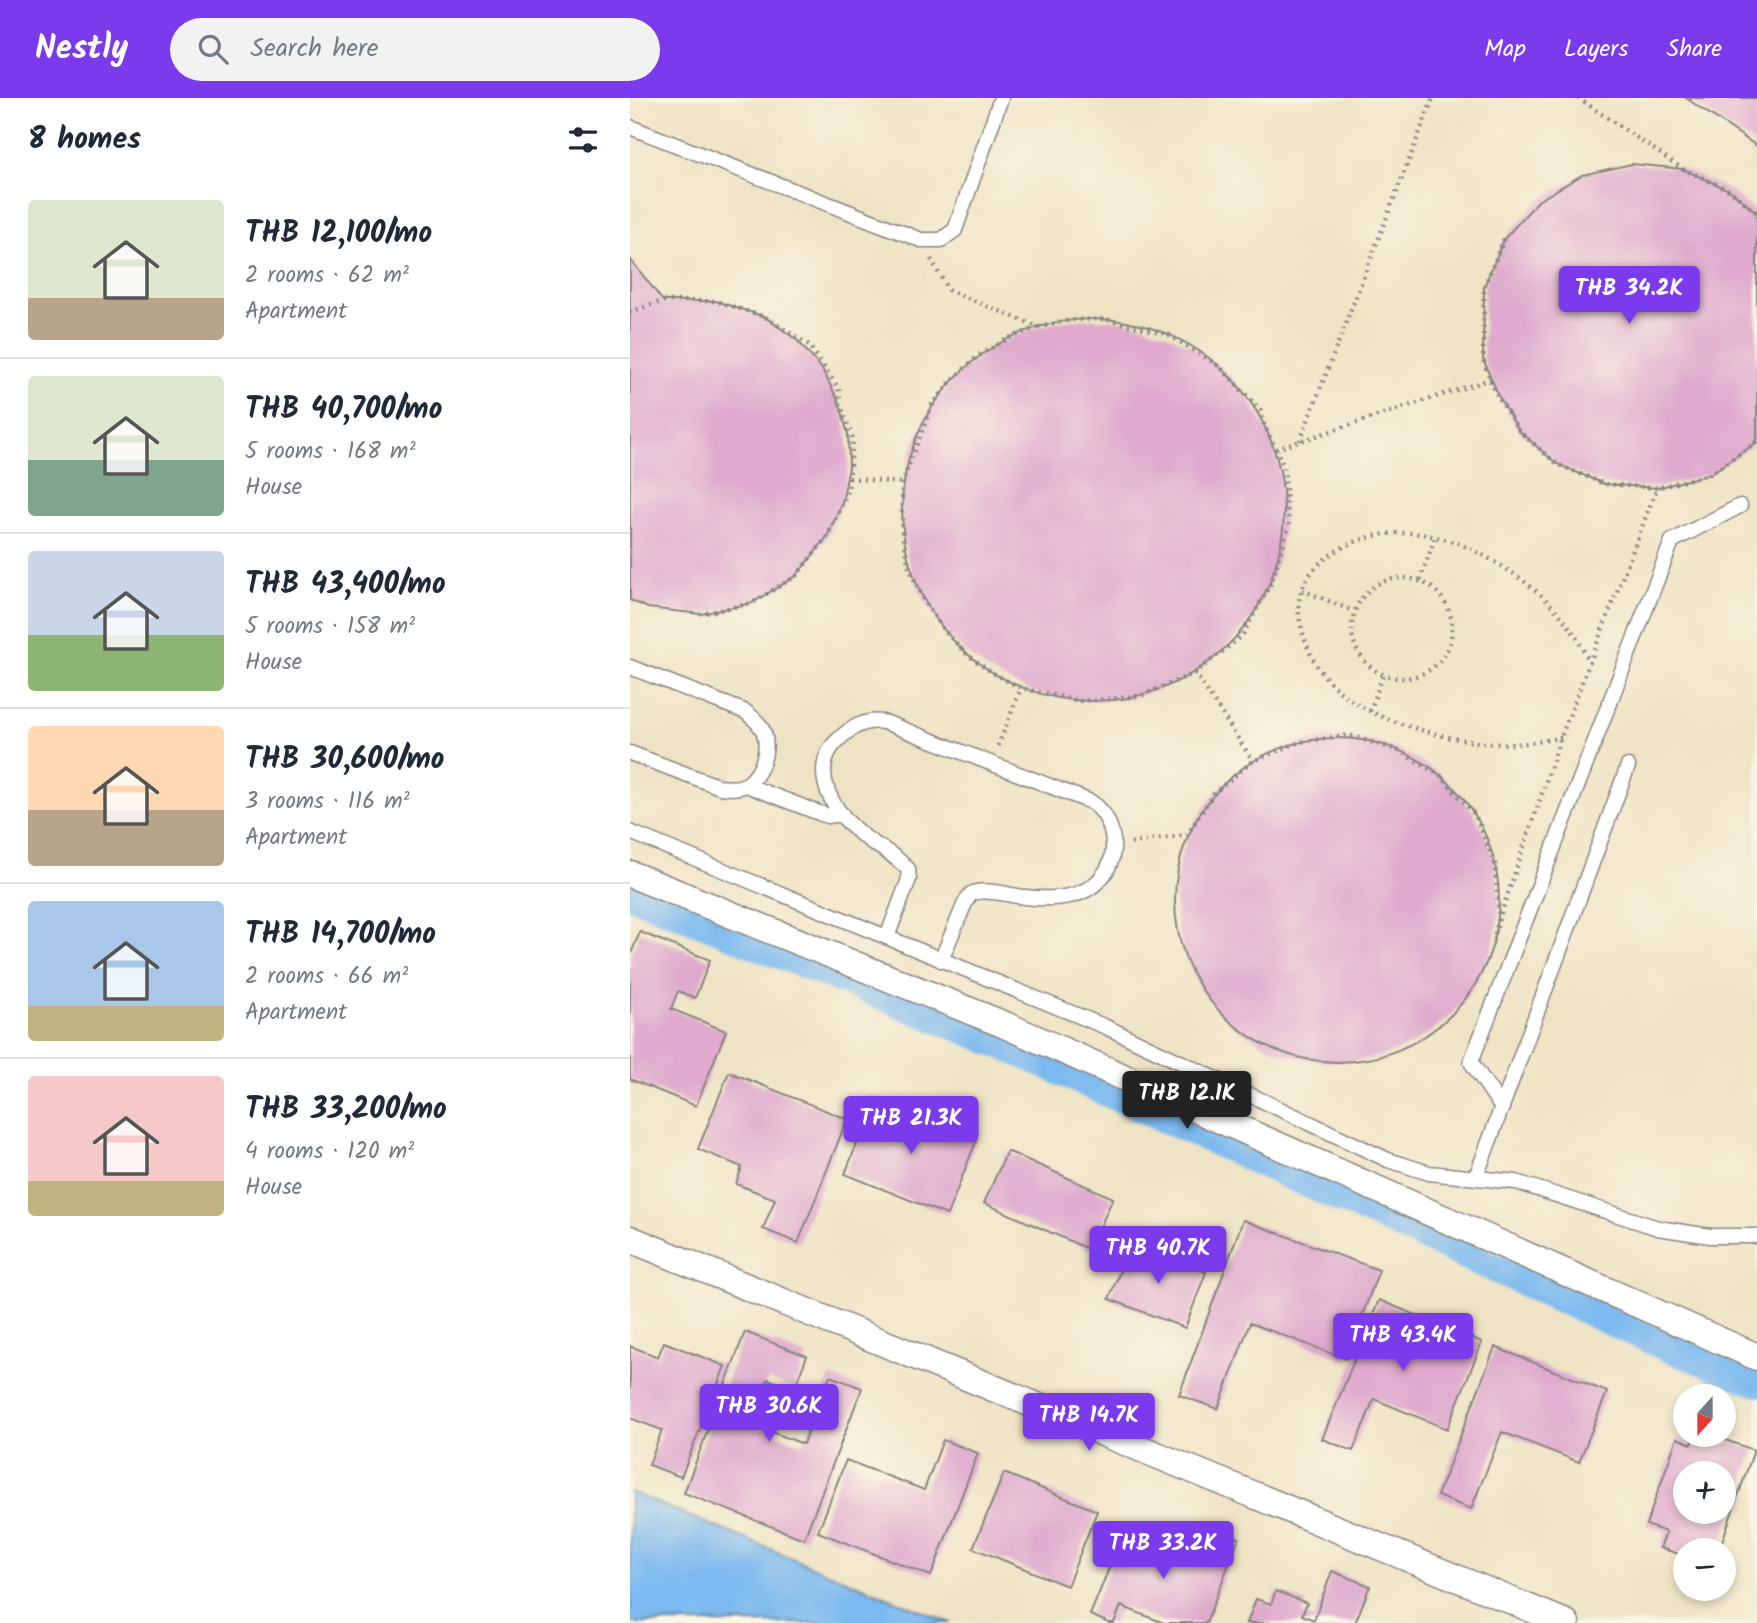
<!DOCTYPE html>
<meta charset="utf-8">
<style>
:root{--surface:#fff;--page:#f2f2f3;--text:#1f2937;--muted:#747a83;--line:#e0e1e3;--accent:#7c3aed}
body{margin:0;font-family:Kalam,sans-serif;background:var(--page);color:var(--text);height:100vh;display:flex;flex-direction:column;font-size:26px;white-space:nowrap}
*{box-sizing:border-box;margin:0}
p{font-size:23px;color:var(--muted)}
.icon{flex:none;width:38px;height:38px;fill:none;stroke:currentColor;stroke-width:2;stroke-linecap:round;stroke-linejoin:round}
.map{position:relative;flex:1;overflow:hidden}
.side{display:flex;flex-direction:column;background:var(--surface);width:630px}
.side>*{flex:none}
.needle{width:46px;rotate:201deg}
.controls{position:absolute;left:1043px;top:1286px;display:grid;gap:14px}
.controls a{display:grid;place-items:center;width:63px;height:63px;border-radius:50%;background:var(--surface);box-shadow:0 4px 10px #0003;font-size:35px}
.price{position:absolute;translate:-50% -60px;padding:0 16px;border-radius:7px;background:var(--accent);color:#fff;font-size:23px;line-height:46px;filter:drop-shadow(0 2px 4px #0008)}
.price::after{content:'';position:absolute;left:50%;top:42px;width:21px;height:16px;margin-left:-10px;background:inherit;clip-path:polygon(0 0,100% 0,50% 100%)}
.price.selected{background:#222;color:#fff}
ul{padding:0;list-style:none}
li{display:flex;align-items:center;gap:21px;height:175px;padding:0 28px}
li+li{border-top:2px solid var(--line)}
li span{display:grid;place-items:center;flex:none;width:196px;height:140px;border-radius:7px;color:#555}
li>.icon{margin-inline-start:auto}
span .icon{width:84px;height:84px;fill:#fffc;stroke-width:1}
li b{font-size:30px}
h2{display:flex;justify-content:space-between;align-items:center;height:84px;padding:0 28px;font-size:30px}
header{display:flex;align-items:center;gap:42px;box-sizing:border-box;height:98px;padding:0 35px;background:var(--accent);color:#fff}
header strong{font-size:33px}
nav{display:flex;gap:38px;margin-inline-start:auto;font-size:24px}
.search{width:490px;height:63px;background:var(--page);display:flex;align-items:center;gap:18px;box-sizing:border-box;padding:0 24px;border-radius:38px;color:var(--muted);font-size:26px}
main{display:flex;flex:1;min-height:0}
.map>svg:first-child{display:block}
.water{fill:#7bb9ee;stroke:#4e6e94;stroke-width:2}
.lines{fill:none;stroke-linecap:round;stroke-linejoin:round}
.canal{stroke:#7bb9ee;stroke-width:30}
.building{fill:#dfaacd;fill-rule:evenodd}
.lane-casing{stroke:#888380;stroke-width:17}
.street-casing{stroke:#888380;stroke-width:29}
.path{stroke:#888380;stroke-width:4.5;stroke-dasharray:2 5;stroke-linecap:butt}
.lane{stroke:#fff;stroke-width:14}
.street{stroke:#fff;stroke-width:26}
</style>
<header>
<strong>Nestly</strong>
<div class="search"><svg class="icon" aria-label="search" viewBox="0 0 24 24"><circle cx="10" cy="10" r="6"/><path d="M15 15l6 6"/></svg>Search here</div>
<nav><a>Map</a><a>Layers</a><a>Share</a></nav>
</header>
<main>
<section class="side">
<h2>8 homes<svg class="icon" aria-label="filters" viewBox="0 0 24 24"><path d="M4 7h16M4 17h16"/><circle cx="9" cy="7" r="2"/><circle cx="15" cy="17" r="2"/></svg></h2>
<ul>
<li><span style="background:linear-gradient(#dfe7d0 70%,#b9a48a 0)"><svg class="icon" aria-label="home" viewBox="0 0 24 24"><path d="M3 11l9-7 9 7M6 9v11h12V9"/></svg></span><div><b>THB 12,100/mo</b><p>2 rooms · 62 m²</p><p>Apartment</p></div></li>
<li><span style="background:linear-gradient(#dfe7d0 60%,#7fa58c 0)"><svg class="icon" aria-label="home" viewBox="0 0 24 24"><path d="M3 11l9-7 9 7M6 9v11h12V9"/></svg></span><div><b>THB 40,700/mo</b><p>5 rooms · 168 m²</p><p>House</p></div></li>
<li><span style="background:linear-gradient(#c9d6e8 60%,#8fb573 0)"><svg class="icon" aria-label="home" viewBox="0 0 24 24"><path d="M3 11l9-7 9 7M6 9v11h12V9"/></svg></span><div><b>THB 43,400/mo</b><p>5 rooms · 158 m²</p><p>House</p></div></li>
<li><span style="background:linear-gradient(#ffd9b3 60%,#b9a48a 0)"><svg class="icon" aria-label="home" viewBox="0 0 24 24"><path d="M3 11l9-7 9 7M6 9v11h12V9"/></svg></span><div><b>THB 30,600/mo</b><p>3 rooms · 116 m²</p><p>Apartment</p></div></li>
<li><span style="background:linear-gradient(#a9c7e8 75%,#c2b280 0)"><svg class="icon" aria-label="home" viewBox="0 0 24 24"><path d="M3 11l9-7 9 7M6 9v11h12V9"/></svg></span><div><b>THB 14,700/mo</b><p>2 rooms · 66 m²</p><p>Apartment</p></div></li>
<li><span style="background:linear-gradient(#f6c9c9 75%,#c2b280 0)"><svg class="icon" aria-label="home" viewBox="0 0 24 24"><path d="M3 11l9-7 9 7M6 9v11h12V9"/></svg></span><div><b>THB 33,200/mo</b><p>4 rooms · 120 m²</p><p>House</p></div></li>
</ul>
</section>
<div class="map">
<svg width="1127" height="1525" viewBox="0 0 1127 1525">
<rect width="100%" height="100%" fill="#fcf5e5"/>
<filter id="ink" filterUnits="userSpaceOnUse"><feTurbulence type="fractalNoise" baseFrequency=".0143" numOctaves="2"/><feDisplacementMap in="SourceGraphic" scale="14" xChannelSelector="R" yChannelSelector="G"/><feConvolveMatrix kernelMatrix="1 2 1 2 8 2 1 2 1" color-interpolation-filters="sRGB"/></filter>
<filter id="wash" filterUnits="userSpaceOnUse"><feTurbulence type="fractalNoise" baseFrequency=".00686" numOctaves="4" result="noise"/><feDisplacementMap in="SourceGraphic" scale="28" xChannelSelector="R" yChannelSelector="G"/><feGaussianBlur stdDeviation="1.57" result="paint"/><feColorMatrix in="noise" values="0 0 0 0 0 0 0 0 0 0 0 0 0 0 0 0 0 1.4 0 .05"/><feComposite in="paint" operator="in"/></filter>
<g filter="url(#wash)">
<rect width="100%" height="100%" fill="#eee4c5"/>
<!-- water -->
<polygon class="water" points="0,1394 321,1525 0,1525"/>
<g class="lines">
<!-- canal -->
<polyline class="canal" points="0,795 374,947 1040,1250 1127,1284"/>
</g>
<g id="blocks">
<!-- building -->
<g class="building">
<polygon points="1056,0 1127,0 1127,48"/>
<polygon points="1002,66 1053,71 1101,93 1127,115 1127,342 1124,346 1080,376 1027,390 974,386 927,366 889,333 869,299 853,261 854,189 874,141 908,103 952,77"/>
<polygon points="0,161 33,203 86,203 135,219 167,242 192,271 210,306 218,337 219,369 212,405 197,439 166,478 122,505 71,516 18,510 0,502"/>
<circle cx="463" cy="412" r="191"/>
<circle cx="707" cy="802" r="162"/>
<polygon points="10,834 80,862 65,900 48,893 41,911 96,933 66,1008 0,981 0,858"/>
<polygon points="99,974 217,1021 168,1145 133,1131 145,1101 106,1086 112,1069 68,1051"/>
<polygon points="245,1000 347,1041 317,1117 215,1076"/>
<polygon points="377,1053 483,1100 460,1152 354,1105"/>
<polygon points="613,1122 749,1172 716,1261 620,1225 588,1311 549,1297"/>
<polygon points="501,1145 576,1174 555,1230 479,1201"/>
<polygon points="749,1202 852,1244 817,1331 744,1301 723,1353 692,1341"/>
<polygon points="115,1234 177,1258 164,1291 138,1281 121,1326 173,1346 200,1278 232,1290 174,1441 54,1395"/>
<polygon points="34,1244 95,1268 51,1379 19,1367 32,1332 0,1320 0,1248 28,1259"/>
<polygon points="865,1249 977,1294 949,1364 872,1334 841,1411 807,1398"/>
<path d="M1065,1337H1081L1124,1352L1089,1452H1055V1458L1030,1450L1036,1434L1016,1427L1047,1340L1062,1346ZM1055,1376H1094V1414H1055Z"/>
<polygon points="313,1342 348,1355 301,1478 188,1434 216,1362 294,1392"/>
<polygon points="374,1375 467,1413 437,1488 343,1450"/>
<polygon points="495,1431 577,1464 590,1432 609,1440 576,1525 534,1525 491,1508 484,1525 479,1525 460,1517"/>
<polygon points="702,1473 740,1488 725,1525 617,1525 626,1501 641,1506 646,1493 677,1505 672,1517 684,1522"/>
</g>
</g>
</g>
<g filter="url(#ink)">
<use href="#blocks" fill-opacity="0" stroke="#888380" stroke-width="2"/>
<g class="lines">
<defs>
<g id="lane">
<polyline points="0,29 291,142 311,142 325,132 371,0"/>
<path d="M0,569L116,614C123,620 131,626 134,635C139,652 132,676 117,686C109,691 99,690 90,689L0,655"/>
<polyline points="116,687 189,715 198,718 212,716"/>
<polyline points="0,734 476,929 758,1062 799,1075 886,1084 1028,1130 1080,1138 1127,1138"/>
<path d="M257,839L279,781L278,771C268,760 256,753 243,745C219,729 193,702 194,671C195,660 200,649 208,642C221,629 238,620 257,625L461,704C471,710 476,718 480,729C490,760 475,787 444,797C428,801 411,801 395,799C382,798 353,789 341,796C340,797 336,803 335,805L311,862"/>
<polyline points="872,1010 841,964 1042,443 1110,408"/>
<polyline points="846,1079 998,668"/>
</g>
<g id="street">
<polyline points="0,776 375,927 1127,1259"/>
<polyline points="0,1141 936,1525"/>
</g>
</defs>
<!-- lane casing -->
<use href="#lane" class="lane-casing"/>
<!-- street casing -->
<use href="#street" class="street-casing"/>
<!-- path -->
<g class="path">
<polyline points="948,0 1053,71 1101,93 1127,115"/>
<polyline points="874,141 854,189 853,261 863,290 889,333 927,366 974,386 1027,390 1080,376 1124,346 1127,342"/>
<polyline points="301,161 318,192 408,229 441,222 475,221 539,237 590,269 631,313 634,326 654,369 659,428 641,485 612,538 565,575 510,598 450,603 391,590 361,574 334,554 311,529 293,501 279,469 272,436 272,385 302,307 323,281 348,258 377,241 408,229"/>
<polyline points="0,214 33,203 86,203 135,219 179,247 209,291 210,306 223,341 218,393 197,439 166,478 122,505 71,516"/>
<polyline points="670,343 803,0"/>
<polyline points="646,351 861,281"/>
<polyline points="219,380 272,385"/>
<circle cx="772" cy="530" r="50"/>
<polyline points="790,482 805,440"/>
<polyline points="672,492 723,513"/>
<polyline points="565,575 623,663"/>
<polyline points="740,613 753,577"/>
<path d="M931,639C874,654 823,643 769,625C730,612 694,590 678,550C673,536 667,519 669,503C675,459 731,435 771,435C794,434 822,442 843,452C877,469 912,493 935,523C945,535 952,550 960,564"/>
<polyline points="368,648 391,590"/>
<polyline points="501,745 557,737 585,694 623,663 670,644 719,637 767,652 811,678 845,717 865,766 869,820 864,839"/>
<polyline points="871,816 931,639 1027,390"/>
</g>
<!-- lane -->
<use href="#lane" class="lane"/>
<!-- street -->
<use href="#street" class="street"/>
</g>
</g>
</svg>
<div class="controls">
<a><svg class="needle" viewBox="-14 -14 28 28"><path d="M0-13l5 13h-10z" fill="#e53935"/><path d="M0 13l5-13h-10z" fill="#747a83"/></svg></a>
<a>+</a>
<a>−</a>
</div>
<b class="price" style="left:999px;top:228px">THB 34.2K</b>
<b class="price selected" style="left:557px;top:1033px">THB 12.1K</b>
<b class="price" style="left:281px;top:1058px">THB 21.3K</b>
<b class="price" style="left:528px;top:1188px">THB 40.7K</b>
<b class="price" style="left:773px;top:1275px">THB 43.4K</b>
<b class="price" style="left:139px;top:1346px">THB 30.6K</b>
<b class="price" style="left:459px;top:1355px">THB 14.7K</b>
<b class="price" style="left:533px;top:1483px">THB 33.2K</b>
</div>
</main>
